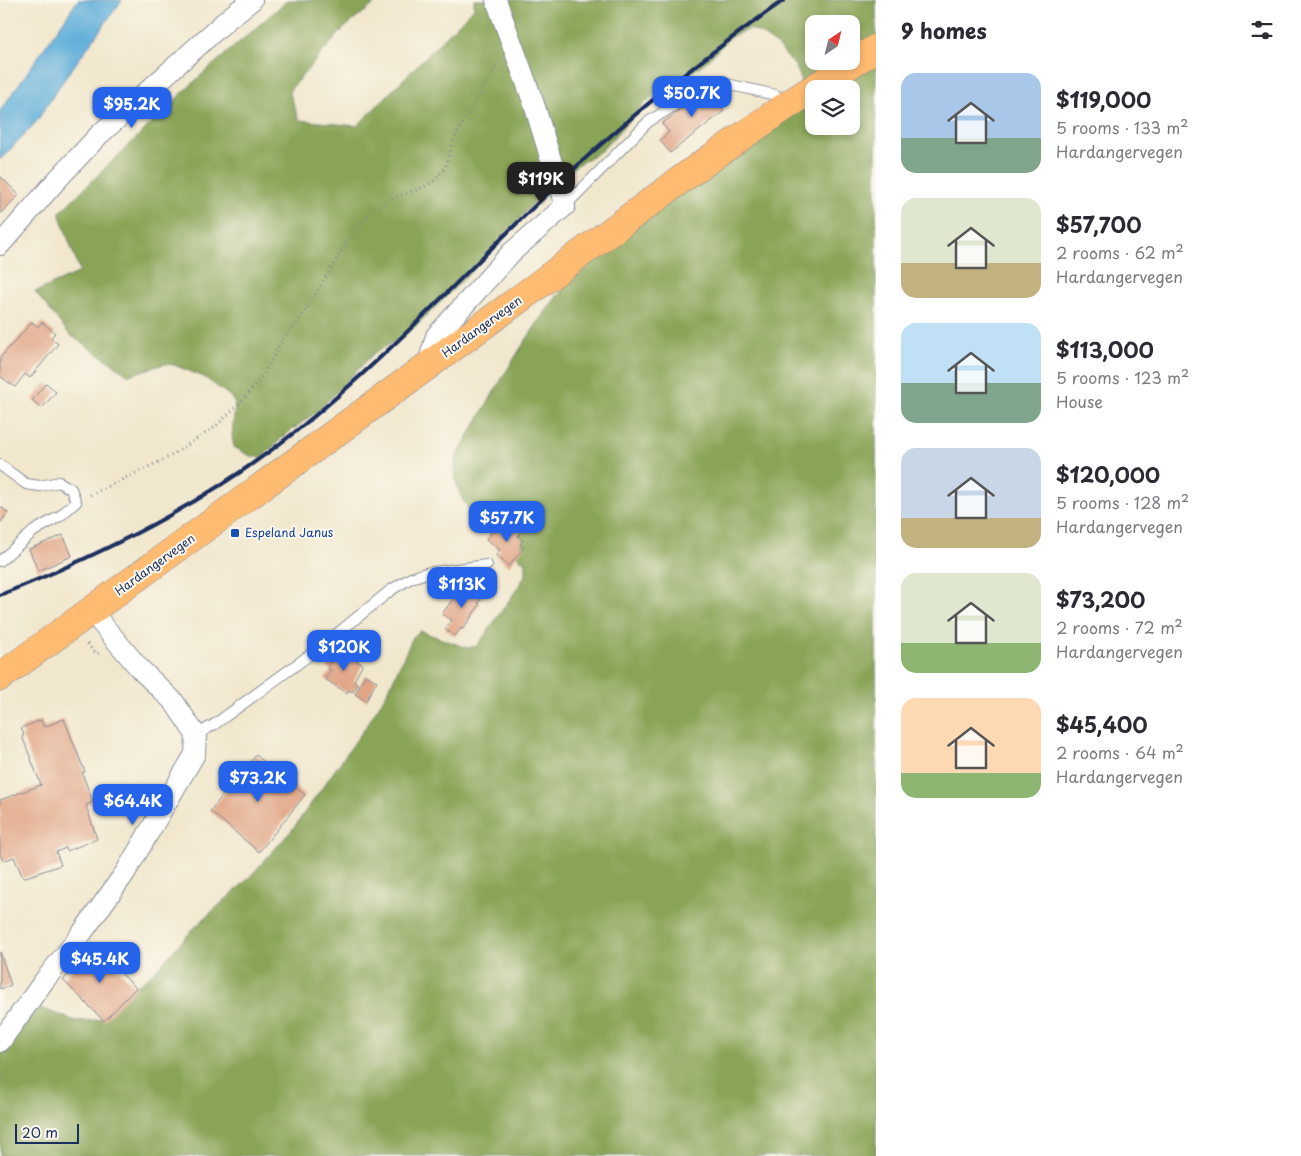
<!DOCTYPE html>
<meta charset="utf-8">
<style>
:root{--surface:#fff;--page:#f7f7f7;--text:#2b2b33;--muted:#7c7c81;--accent:#2563eb}
body{margin:0;font-family:"Playpen Sans",sans-serif;background:var(--page);color:var(--text);height:100vh;display:flex;flex-direction:column;font-size:19px;white-space:nowrap}
*{box-sizing:border-box;margin:0}
p{font-size:16px;color:var(--muted)}
.icon{flex:none;width:28px;height:28px;fill:none;stroke:currentColor;stroke-width:2;stroke-linecap:round;stroke-linejoin:round}
.map{position:relative;flex:1;overflow:hidden}
.sheet{display:flex;flex-direction:column;background:var(--surface);width:425px}
.sheet>*{flex:none}
.needle{width:32px;rotate:35deg}
.controls{position:absolute;left:805px;top:15px;display:grid;gap:10px}
.controls a{display:grid;place-items:center;width:55px;height:55px;border-radius:10px;background:var(--surface);box-shadow:0 2px 8px #0003;font-size:25px}
.scale{position:absolute;left:15px;bottom:12px;width:64px;box-sizing:border-box;padding-left:5px;border:2px solid #1b2f5e;border-top:0;font-size:14px;line-height:18px;white-space:nowrap;color:#1b2f5e;-webkit-text-stroke:4px #fbf7ec;paint-order:stroke}
.price{position:absolute;translate:-50% -42px;padding:0 11px;border-radius:10px;background:var(--accent);color:#fff;font-size:16px;line-height:32px;filter:drop-shadow(0 1px 2px #0008)}
.price::after{content:'';position:absolute;left:50%;top:30px;width:15px;height:11px;margin-left:-8px;background:inherit;clip-path:polygon(0 0,100% 0,50% 100%)}
.price.on{background:#222;color:#fff}
ul{padding:0;list-style:none}
li{display:flex;align-items:center;gap:15px;height:125px;padding:0 25px}
li span{display:grid;place-items:center;flex:none;width:140px;height:100px;border-radius:15px;color:#555}
li>.icon{margin-inline-start:auto}
span .icon{width:60px;height:60px;fill:#fffc;stroke-width:1}
li b{font-size:21px}
h2{display:flex;justify-content:space-between;align-items:center;height:60px;padding:0 25px;font-size:21px}
main{display:flex;flex:1;min-height:0}
.map>svg:first-child{display:block}
.forest{fill:#89a456;stroke:#526a5a;fill-rule:evenodd}
.water{fill:#61afda;stroke:#3e6f9c}
.building{fill:#e1a586}
.lines{fill:none;stroke-linecap:round;stroke-linejoin:round}
.service-casing{stroke:#868b96;stroke-width:12}
.minor-casing{stroke:#868b96;stroke-width:22}
.primary-casing{stroke:#868b96;stroke-width:29}
.path{stroke:#868b96;stroke-width:3;stroke-dasharray:1 4;stroke-linecap:butt}
.service{stroke:#fff;stroke-width:10}
.minor{stroke:#fff;stroke-width:20}
.primary{stroke:#ffbb71;stroke-width:28}
.rail{stroke:#1b2f5e;stroke-width:4}
.transit-dot{fill:#1a4fb4;stroke:#fbf7ec;stroke-width:2}
.labels{text-anchor:middle;stroke-width:4;stroke-linejoin:round;paint-order:stroke}
.street-label{font-size:12px;fill:#1b2f5e;stroke:#fbf7ec}
.transit-label{font-size:12px;fill:#164399;stroke:#fbf7ec;text-anchor:start}
</style>
<main>
<div class="map">
<svg width="876" height="1156" viewBox="0 0 876 1156">
<rect width="100%" height="100%" fill="#fbf7ec"/>
<filter id="ink" filterUnits="userSpaceOnUse"><feTurbulence type="fractalNoise" baseFrequency=".02" numOctaves="2"/><feDisplacementMap in="SourceGraphic" scale="10" xChannelSelector="R" yChannelSelector="G"/><feConvolveMatrix kernelMatrix="1 2 1 2 8 2 1 2 1" color-interpolation-filters="sRGB"/></filter>
<filter id="wash" filterUnits="userSpaceOnUse"><feTurbulence type="fractalNoise" baseFrequency=".0096" numOctaves="4" result="noise"/><feDisplacementMap in="SourceGraphic" scale="20" xChannelSelector="R" yChannelSelector="G"/><feGaussianBlur stdDeviation="1.12" result="paint"/><feColorMatrix in="noise" values="0 0 0 0 0 0 0 0 0 0 0 0 0 0 0 0 0 1.4 0 .05"/><feComposite in="paint" operator="in"/></filter>
<g filter="url(#wash)">
<rect width="100%" height="100%" fill="#f1e7cd"/>
<!-- forest -->
<path class="forest" d="M288,0H379L343,29L289,91L299,120L357,126L474,8V0H876V1156H0V1050L38,1007L76,1021L97,1020L107,1015L122,998L156,970L195,927L246,881L292,830L365,728L387,693L413,637L420,631L467,648L477,646L515,592L526,574V564C495,535 447,507 456,457C495,392 530,323 582,267L801,88L800,76L796,67L777,45L760,33L751,29L731,36L707,61L689,75L662,89L646,102L602,150L556,178L475,268L418,324L403,337L374,353L319,410L285,435L263,457H252L234,447L232,436L235,404L230,396L204,377L174,365L164,364L129,375L69,334L35,292L80,272L59,213L199,77ZM814,24H851V61H814ZM814,89H851V126H814Z"/>
<!-- water -->
<polygon class="water" points="78,0 122,0 58,88 37,121 0,160 0,111"/>
<g id="blocks">
<!-- building -->
<g class="building">
<polygon points="711,84 722,98 717,102 724,111 670,153 660,140 669,132 662,124"/>
<polygon points="0,176 19,195 0,214"/>
<polygon points="32,322 38,327 42,322 55,333 51,338 58,344 30,378 25,374 15,387 0,376 0,358"/>
<polygon points="46,383 56,392 42,408 32,400"/>
<polygon points="0,506 8,513 0,523"/>
<polygon points="500,522 513,533 520,525 523,528 518,536 523,540 520,544 524,547 509,566 496,555 500,550 486,539"/>
<polygon points="63,535 72,556 38,571 29,549"/>
<polygon points="463,587 469,591 471,588 483,596 478,603 480,604 463,629 461,628 455,636 445,629 452,620 442,614 458,592"/>
<polygon points="337,651 363,664 354,681 358,684 353,692 349,690 347,693 325,679 331,670 327,668"/>
<polygon points="365,675 377,681 366,701 355,694"/>
<polygon points="64,719 85,772 82,773 93,802 86,805 97,839 67,851 66,848 56,852 61,865 23,878 14,857 3,861 0,854 0,800 41,785 22,736 24,735 21,728 41,720 44,727"/>
<polygon points="256,755 305,795 259,852 210,811"/>
<polygon points="95,947 136,988 104,1021 63,980"/>
<polygon points="0,952 11,985 0,989"/>
</g>
</g>
</g>
<g filter="url(#ink)">
<use href="#blocks" fill-opacity="0" stroke="#868b96" stroke-width="1"/>
<g class="lines">
<defs>
<g id="service">
<polyline points="565,206 648,122 713,81 776,95 783,108"/>
<polyline points="0,465 26,484 40,486 59,482 71,489 76,502 60,516 34,531 0,561"/>
<polyline points="196,735 215,724 322,646 391,590 411,578 426,573 487,565"/>
</g>
<g id="minor">
<polyline points="0,245 56,181 99,135 229,18 252,0"/>
<polyline points="427,367 436,336 512,252 565,206 534,104 496,0"/>
<polyline points="0,1042 44,981 82,933 125,873 195,754 196,735 174,702 140,669 91,611"/>
</g>
<polyline id="primary" points="0,677 503,311 694,170 783,108 876,48"/>
</defs>
<!-- service casing -->
<use href="#service" class="service-casing"/>
<!-- minor casing -->
<use href="#minor" class="minor-casing"/>
<!-- primary casing -->
<use href="#primary" class="primary-casing"/>
<!-- path -->
<g class="path">
<polyline points="90,495 169,457 215,427 243,400 264,373 284,337 297,324 352,234 373,210 390,199 422,188 435,180 445,168 453,141 491,73 498,66"/>
<polyline points="87,644 97,654 101,651"/>
</g>
<!-- service -->
<use href="#service" class="service"/>
<!-- minor -->
<use href="#minor" class="minor"/>
<!-- primary -->
<use href="#primary" class="primary"/>
<!-- rail -->
<path class="rail" d="M0,595C105,553 207,502 295,432C384,361 460,277 542,199C617,126 699,60 784,0"/>
</g>
</g>
<!-- markers -->
<rect class="transit-dot" x="230" y="528" width="10" height="10" rx="2.5"/>
<g class="labels">
<!-- street labels -->
<g class="street-label">
<text transform="translate(482 327) rotate(-36)" y="4">Hardangervegen</text>
<text transform="translate(155 565) rotate(-36)" y="4">Hardangervegen</text>
</g>
<!-- transit labels -->
<g class="transit-label">
<text x="245" y="537">Espeland Janus</text>
</g>
</g>
</svg>
<div class="controls">
<a><svg class="needle" viewBox="-14 -14 28 28"><path d="M0-13l5 13h-10z" fill="#e53935"/><path d="M0 13l5-13h-10z" fill="#7c7c81"/></svg></a>
<a><svg class="icon" aria-label="layers" viewBox="0 0 24 24"><path d="M12 4l9 5-9 5-9-5zM3 14l9 5 9-5"/></svg></a>
</div>
<div class="scale">20 m</div>
<b class="price" style="left:692px;top:118px">$50.7K</b>
<b class="price" style="left:132px;top:129px">$95.2K</b>
<b class="price on" style="left:541px;top:204px">$119K</b>
<b class="price" style="left:507px;top:543px">$57.7K</b>
<b class="price" style="left:462px;top:609px">$113K</b>
<b class="price" style="left:344px;top:672px">$120K</b>
<b class="price" style="left:258px;top:803px">$73.2K</b>
<b class="price" style="left:133px;top:826px">$64.4K</b>
<b class="price" style="left:100px;top:984px">$45.4K</b>
</div>
<section class="sheet">
<h2>9 homes<svg class="icon" aria-label="filters" viewBox="0 0 24 24"><path d="M4 7h16M4 17h16"/><circle cx="9" cy="7" r="2"/><circle cx="15" cy="17" r="2"/></svg></h2>
<ul>
<li><span style="background:linear-gradient(#a9c7e8 65%,#7fa58c 0)"><svg class="icon" aria-label="home" viewBox="0 0 24 24"><path d="M3 11l9-7 9 7M6 9v11h12V9"/></svg></span><div><b>$119,000</b><p>5 rooms · 133 m²</p><p>Hardangervegen</p></div></li>
<li><span style="background:linear-gradient(#dfe7d0 65%,#c2b280 0)"><svg class="icon" aria-label="home" viewBox="0 0 24 24"><path d="M3 11l9-7 9 7M6 9v11h12V9"/></svg></span><div><b>$57,700</b><p>2 rooms · 62 m²</p><p>Hardangervegen</p></div></li>
<li><span style="background:linear-gradient(#bfe0f5 60%,#7fa58c 0)"><svg class="icon" aria-label="home" viewBox="0 0 24 24"><path d="M3 11l9-7 9 7M6 9v11h12V9"/></svg></span><div><b>$113,000</b><p>5 rooms · 123 m²</p><p>House</p></div></li>
<li><span style="background:linear-gradient(#c9d6e8 70%,#c2b280 0)"><svg class="icon" aria-label="home" viewBox="0 0 24 24"><path d="M3 11l9-7 9 7M6 9v11h12V9"/></svg></span><div><b>$120,000</b><p>5 rooms · 128 m²</p><p>Hardangervegen</p></div></li>
<li><span style="background:linear-gradient(#dfe7d0 70%,#8fb573 0)"><svg class="icon" aria-label="home" viewBox="0 0 24 24"><path d="M3 11l9-7 9 7M6 9v11h12V9"/></svg></span><div><b>$73,200</b><p>2 rooms · 72 m²</p><p>Hardangervegen</p></div></li>
<li><span style="background:linear-gradient(#ffd9b3 75%,#8fb573 0)"><svg class="icon" aria-label="home" viewBox="0 0 24 24"><path d="M3 11l9-7 9 7M6 9v11h12V9"/></svg></span><div><b>$45,400</b><p>2 rooms · 64 m²</p><p>Hardangervegen</p></div></li>
</ul>
</section>
</main>
